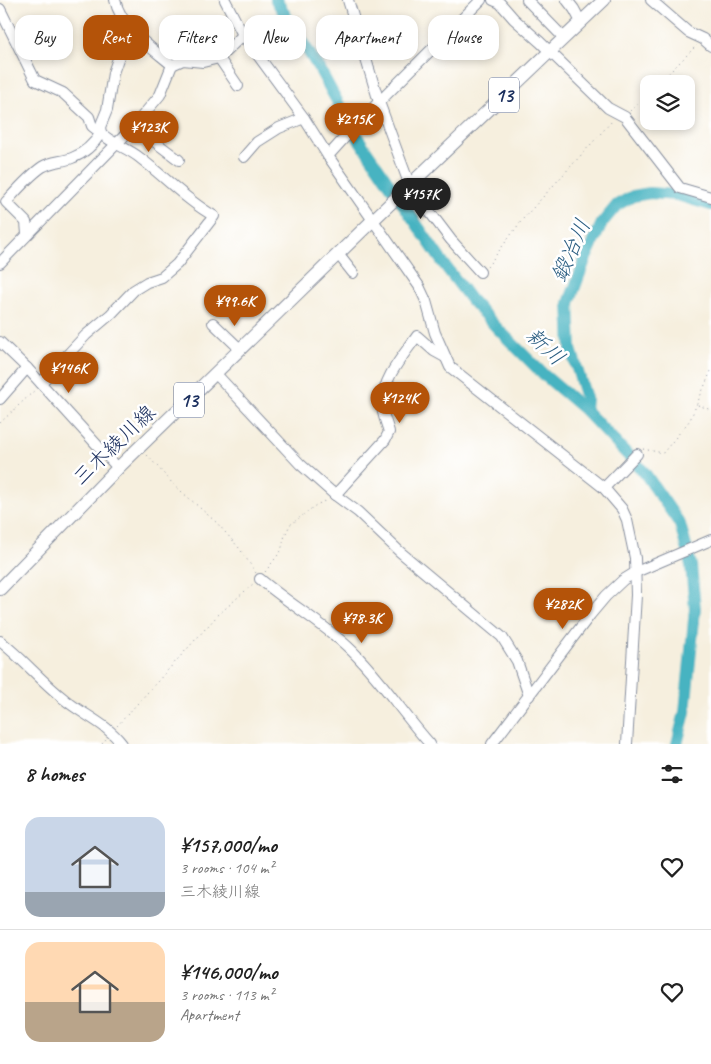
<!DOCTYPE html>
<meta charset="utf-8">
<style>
:root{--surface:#fff;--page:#f6f6f6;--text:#222;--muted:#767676;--line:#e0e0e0;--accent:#b45309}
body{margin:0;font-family:Caveat,"Klee One",sans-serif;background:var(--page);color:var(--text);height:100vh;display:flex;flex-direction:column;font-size:19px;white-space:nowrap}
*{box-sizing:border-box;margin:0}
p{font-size:16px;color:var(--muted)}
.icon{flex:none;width:28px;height:28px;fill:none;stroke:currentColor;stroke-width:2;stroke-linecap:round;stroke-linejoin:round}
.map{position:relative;height:744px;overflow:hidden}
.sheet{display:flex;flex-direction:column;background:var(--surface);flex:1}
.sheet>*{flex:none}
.hud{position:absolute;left:15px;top:15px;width:681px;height:45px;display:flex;gap:10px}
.fabs{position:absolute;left:640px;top:75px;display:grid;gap:10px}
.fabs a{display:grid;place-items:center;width:55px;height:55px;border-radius:10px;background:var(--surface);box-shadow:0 2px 8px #0003;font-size:25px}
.price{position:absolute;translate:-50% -42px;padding:0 11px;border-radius:18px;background:var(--accent);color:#fff;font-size:16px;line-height:32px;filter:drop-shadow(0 1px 2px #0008)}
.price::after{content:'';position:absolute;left:50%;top:30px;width:15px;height:11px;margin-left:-8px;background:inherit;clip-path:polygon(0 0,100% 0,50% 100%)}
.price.current{background:#222;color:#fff}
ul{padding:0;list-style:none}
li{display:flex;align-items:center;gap:15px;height:125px;padding:0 25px}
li+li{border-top:1px solid var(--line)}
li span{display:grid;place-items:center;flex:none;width:140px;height:100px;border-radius:15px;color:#555}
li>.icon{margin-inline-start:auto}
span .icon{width:60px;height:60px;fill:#fffc;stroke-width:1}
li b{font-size:21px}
h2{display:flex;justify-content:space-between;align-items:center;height:60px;padding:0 25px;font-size:21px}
.tag{padding:0 18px;border-radius:15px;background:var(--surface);box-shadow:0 2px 8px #0003;font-size:18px;line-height:45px}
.tag.current{background:var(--accent);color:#fff}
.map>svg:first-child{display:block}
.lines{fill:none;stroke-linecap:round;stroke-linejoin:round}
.river{stroke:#46b3c1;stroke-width:12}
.minor-casing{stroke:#888f9e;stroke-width:12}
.major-casing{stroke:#888f9e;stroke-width:14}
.path{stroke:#888f9e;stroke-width:1;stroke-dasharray:1 4;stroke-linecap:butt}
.minor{stroke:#fff;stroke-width:10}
.major{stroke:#fff;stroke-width:12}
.labels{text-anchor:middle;stroke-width:5;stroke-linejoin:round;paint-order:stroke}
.shield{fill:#fff;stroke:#5f6d8e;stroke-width:1}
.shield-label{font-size:20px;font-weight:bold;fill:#1b2f5e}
.street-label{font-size:21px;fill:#1b2f5e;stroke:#fff}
.water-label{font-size:22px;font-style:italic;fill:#2a5d81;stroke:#fff}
</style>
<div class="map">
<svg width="711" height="744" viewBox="0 0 711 744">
<rect width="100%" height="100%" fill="#fff"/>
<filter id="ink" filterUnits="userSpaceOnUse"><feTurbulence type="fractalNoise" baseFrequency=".02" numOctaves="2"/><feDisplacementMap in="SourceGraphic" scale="10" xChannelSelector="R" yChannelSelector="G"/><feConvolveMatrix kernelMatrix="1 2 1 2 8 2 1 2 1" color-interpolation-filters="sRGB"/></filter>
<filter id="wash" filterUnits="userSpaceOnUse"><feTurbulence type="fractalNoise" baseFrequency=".0096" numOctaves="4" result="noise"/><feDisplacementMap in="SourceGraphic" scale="20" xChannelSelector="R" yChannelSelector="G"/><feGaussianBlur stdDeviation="1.12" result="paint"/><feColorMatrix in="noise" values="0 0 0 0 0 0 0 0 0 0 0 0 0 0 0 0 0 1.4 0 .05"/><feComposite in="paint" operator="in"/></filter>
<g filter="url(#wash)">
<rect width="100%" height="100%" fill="#f6efde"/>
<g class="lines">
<!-- river -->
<g class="river">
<polyline points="276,0 320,70 354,132 443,263 471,300 497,328 544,375 585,410 644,472 680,524 691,565 695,609 685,712 677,744"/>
<polyline points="585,410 586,398 571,349 569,303 585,260 602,223 617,205 633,196 650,193 677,195 711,205"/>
</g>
</g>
</g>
<g filter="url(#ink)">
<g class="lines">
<defs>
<g id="minor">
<path d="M115,0C121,28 152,48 172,65"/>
<polyline points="225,0 243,35 304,118 328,156 419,286 426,301 435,333 450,367 604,488 622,509 627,520 635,558 636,595 627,744"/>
<polyline points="348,0 379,102 410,186 451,240 480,272"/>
<polyline points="493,0 500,3 514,19 540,42 608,108 625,117 680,188 711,197"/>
<polyline points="527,0 564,38"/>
<polyline points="567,0 574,9 581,22"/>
<polyline points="651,0 688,32 703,39 711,46"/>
<path d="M0,9L35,80L63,93L89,117L92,126L101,133C94,144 85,153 72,158C62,162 52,161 42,167C29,176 17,190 6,202L26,222L27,234"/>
<polyline points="219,58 238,86"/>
<polyline points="134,126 179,160"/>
<polyline points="328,156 357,124 481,0"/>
<polyline points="244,157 257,142 279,128 304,118"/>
<polyline points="338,254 353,273"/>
<polyline points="0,263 134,126 160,95 172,65 183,60 203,62 219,58 243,35"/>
<polyline points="213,323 240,349"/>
<polyline points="0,342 27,368 118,468"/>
<polyline points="216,374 300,464 335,495 358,512 399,551 502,637 517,661 529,696"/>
<path d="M41,383L86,335L111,314L134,290L147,282L162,277L177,264L214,216C187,201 165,177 140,158C128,148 112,144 101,133L100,127L107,110L113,73L120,53L133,31"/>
<polyline points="0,399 27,368"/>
<polyline points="604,488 637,454"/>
<path d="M335,495L385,440L389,432C387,424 382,414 382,405C382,379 403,356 417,336L434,351L445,357"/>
<path d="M260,579C288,603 321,622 348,647C379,676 402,713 430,744"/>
<path d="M0,641C23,659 41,681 64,699C83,715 106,723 122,744"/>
<polyline points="492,744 590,615 606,596 623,580 636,572 711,540"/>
</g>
<polyline id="major" points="0,589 118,468 372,221 604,0"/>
</defs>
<!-- minor casing -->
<use href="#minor" class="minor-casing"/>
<!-- major casing -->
<use href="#major" class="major-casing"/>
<!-- path -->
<g class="path">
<polyline points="658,84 697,45"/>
<polyline points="630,111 649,93"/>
<polyline points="487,267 522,220 613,120"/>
<polyline points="698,405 711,410"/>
<polyline points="0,423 36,389"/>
<polyline points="643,449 663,453 690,420 711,371"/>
<polyline points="147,455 173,484 217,523 240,549 256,573"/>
<polyline points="265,572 281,551 285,535 290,525 316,505 327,500"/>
<polyline points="117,726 217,616 254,583"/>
<polyline points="102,744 106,739"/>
</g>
<!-- minor -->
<use href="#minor" class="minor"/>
<!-- major -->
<use href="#major" class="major"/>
</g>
</g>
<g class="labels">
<!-- shield labels -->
<g class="shield">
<rect x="489" y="77.5" width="30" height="35" rx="4"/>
<rect x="174" y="382.5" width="30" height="35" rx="4"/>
</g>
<g class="shield-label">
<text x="504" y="102">13</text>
<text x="189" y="407">13</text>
</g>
<!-- street labels -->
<g class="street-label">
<text transform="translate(114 445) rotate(-44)" y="7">三木綾川線</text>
</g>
<!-- water labels -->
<g class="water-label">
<text transform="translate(570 250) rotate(-66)" y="8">鍛冶川</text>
<text transform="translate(546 346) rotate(43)" y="8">新川</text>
</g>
</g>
</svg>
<div class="fabs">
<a><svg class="icon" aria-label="layers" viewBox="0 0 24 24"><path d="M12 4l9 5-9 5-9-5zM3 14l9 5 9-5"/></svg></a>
</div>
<b class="price" style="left:354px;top:145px">¥215K</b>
<b class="price" style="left:149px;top:153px">¥123K</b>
<b class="price current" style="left:421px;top:220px">¥157K</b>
<b class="price" style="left:235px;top:327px">¥99.6K</b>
<b class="price" style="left:69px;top:394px">¥146K</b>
<b class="price" style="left:400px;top:424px">¥124K</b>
<b class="price" style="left:563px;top:630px">¥282K</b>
<b class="price" style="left:362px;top:644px">¥78.3K</b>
<div class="hud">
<a class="tag">Buy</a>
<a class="tag current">Rent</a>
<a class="tag">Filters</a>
<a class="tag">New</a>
<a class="tag">Apartment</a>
<a class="tag">House</a>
</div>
</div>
<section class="sheet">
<h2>8 homes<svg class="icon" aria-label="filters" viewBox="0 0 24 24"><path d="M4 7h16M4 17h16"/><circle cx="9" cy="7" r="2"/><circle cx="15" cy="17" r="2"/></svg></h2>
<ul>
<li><span style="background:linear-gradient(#c9d6e8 75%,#9aa5b1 0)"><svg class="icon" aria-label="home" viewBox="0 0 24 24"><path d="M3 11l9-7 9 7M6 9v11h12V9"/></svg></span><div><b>¥157,000/mo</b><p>3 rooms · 104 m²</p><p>三木綾川線</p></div><svg class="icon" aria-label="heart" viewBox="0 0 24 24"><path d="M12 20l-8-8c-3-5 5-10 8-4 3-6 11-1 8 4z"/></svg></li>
<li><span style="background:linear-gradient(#ffd9b3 60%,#b9a48a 0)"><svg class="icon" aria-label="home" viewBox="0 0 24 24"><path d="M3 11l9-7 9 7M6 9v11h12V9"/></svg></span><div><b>¥146,000/mo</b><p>3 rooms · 113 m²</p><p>Apartment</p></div><svg class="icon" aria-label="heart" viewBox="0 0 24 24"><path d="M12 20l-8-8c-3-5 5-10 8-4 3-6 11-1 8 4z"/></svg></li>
</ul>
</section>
